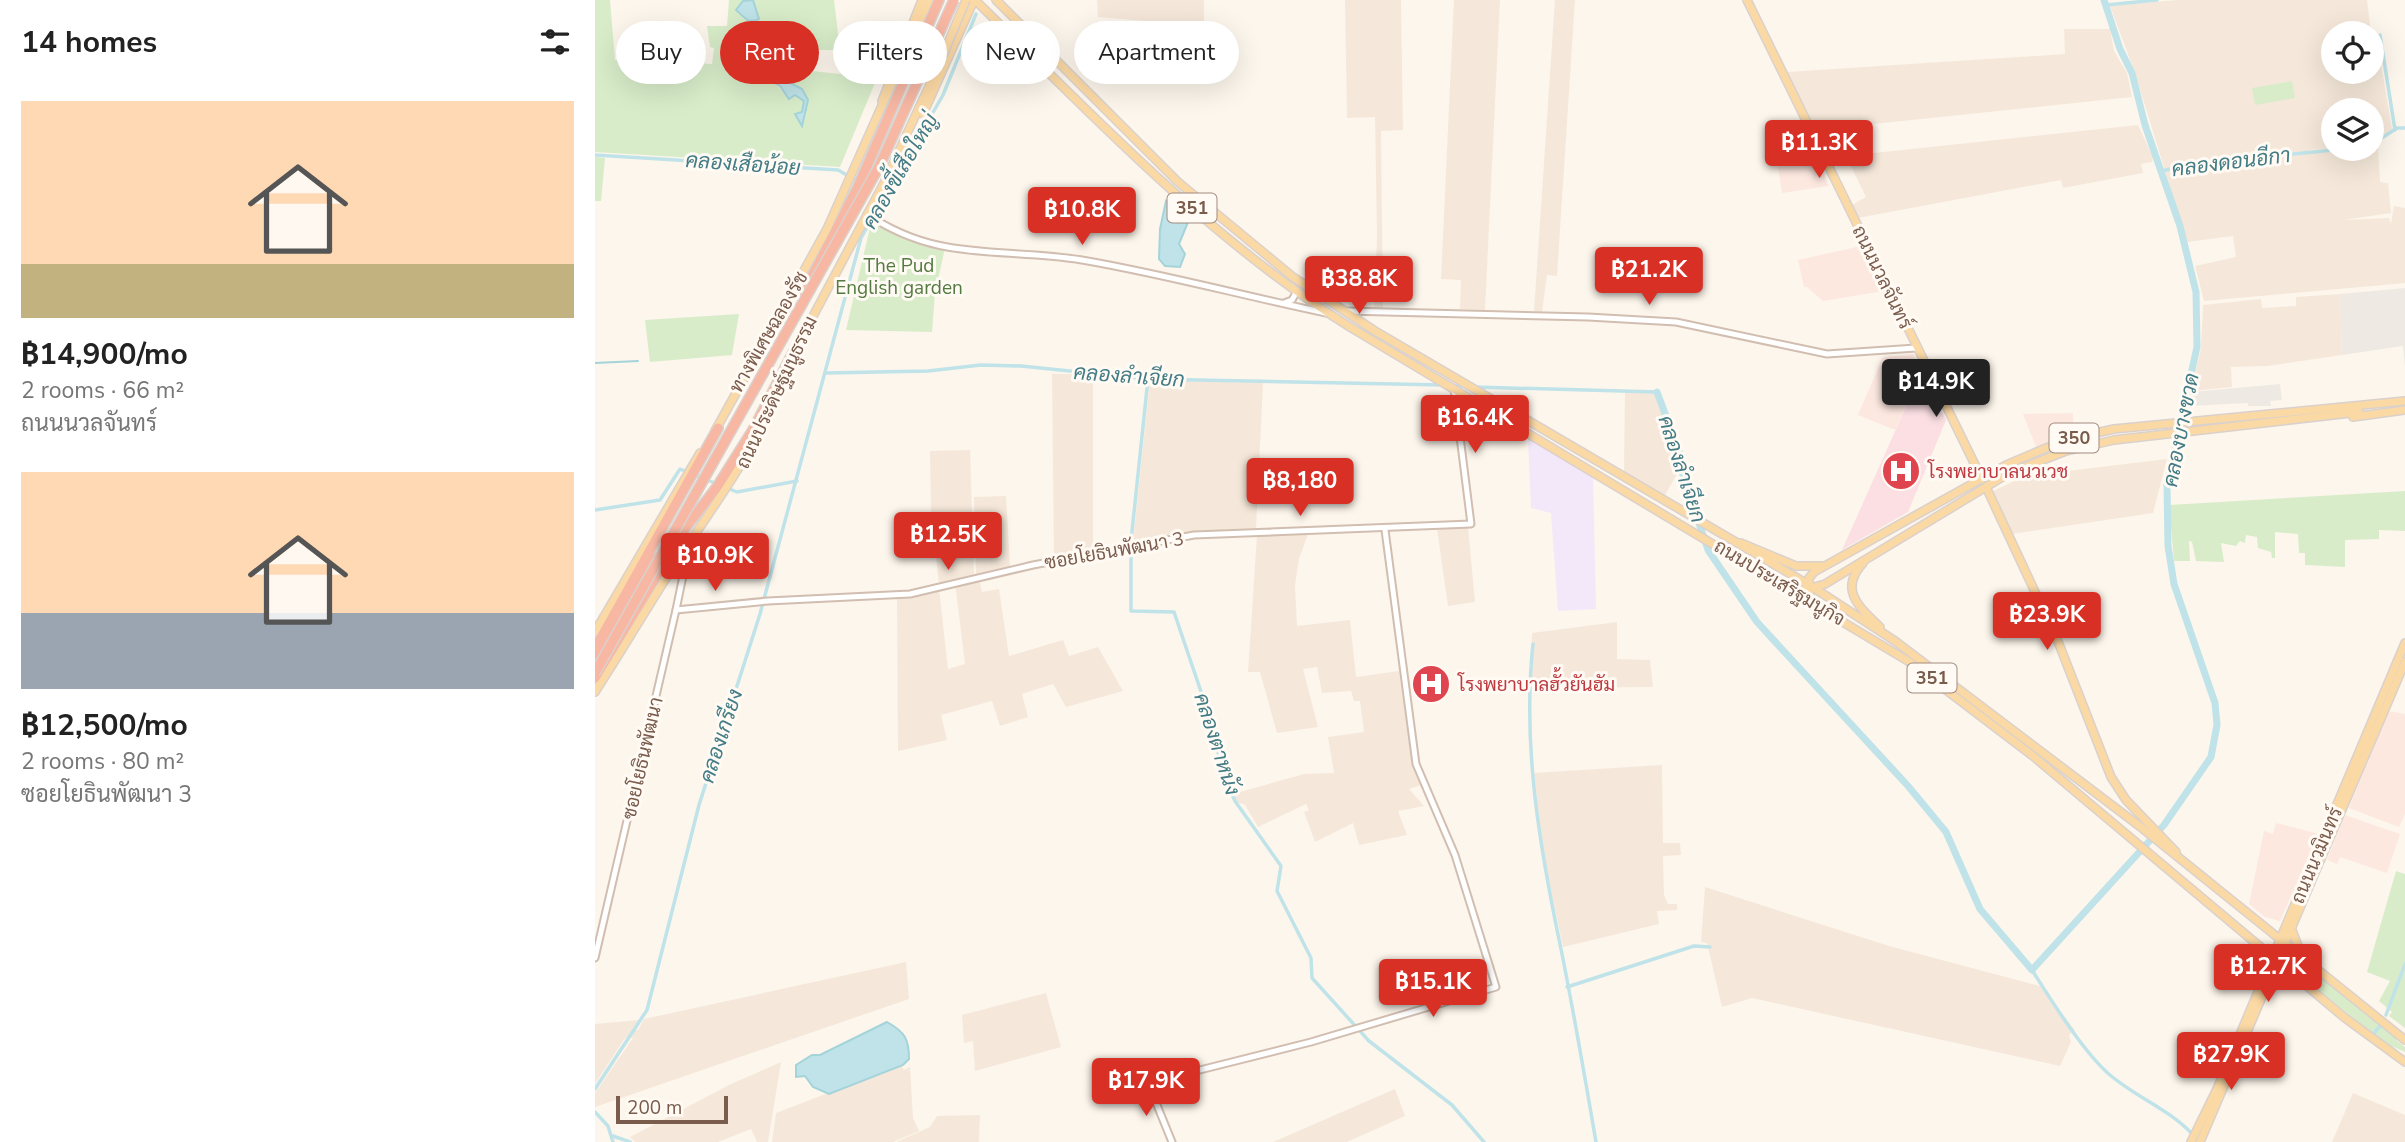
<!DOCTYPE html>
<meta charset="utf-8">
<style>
:root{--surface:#fff;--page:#f2f2f2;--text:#222;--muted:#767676;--accent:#d93025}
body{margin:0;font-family:"Nunito Sans",Sarabun,sans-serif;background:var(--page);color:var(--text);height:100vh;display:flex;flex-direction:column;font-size:26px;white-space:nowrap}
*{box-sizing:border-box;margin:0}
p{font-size:23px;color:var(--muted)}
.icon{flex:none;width:38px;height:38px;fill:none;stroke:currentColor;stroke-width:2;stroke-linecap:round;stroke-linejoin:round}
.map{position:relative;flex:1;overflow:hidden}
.panel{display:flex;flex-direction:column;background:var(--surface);width:595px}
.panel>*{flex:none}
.hud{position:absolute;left:21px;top:21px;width:665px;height:63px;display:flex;gap:14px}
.tools{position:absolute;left:1726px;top:21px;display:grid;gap:14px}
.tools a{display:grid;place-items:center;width:63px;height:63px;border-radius:50%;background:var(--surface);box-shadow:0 7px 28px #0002;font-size:35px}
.scale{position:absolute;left:21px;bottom:18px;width:112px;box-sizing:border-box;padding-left:7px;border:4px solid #7a5c4d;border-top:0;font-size:19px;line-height:24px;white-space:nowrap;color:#7a5c4d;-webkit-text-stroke:5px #fffaf3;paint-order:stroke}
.price{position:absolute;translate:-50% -60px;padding:0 16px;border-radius:7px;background:var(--accent);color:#fff;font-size:23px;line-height:46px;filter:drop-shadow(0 2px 4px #0008)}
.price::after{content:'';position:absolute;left:50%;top:42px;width:21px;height:16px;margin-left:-10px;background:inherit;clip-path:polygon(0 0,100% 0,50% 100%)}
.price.active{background:#222;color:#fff}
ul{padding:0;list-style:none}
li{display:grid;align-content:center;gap:14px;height:371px;padding:0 21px}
li span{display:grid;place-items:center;height:217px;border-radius:0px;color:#555}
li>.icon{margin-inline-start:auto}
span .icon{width:126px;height:126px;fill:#fffc;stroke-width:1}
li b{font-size:30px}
h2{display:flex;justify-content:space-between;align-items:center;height:84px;padding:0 21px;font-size:30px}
.pill{padding:0 24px;border-radius:32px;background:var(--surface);box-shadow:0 7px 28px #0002;font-size:24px;line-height:63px}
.pill.active{background:var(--accent);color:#fff}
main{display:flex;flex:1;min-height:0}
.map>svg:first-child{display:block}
.residential{fill:#f5e8da}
.commercial{fill:#fde8e0}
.industrial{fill:#efe9e4}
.education{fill:#f3e8fa}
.medical{fill:#fbdfe3}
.green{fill:#d8ecc9;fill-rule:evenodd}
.water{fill:#bfe3e8;stroke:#a5d3da;stroke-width:2}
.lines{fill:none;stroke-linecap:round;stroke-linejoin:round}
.stream{stroke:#a5d3da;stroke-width:2}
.canal{stroke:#bfe3e8;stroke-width:3.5}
.river{stroke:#bfe3e8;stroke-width:7}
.minor-casing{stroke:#d1beb0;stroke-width:9}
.major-casing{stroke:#dad1cd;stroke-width:10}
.highway-casing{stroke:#dad1cd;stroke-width:12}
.minor{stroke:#fff;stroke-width:5}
.major{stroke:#fbd9a5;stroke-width:7}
.highway{stroke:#f7b7a3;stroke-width:9}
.major-bridge-casing{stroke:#dad1cd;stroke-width:10;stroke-linecap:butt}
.highway-bridge-casing{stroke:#dad1cd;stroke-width:12;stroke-linecap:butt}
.major-bridge{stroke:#fbd9a5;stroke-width:7}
.highway-bridge{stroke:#f7b7a3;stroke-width:9}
.labels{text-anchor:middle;stroke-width:6;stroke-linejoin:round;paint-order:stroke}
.shield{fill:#fffaf3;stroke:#a28b7f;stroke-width:2}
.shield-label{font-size:18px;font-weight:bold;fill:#7a5c4d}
.park-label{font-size:19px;fill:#537a41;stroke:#fffaf3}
.street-label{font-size:19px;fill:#7a5c4d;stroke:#fffaf3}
.health-label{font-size:19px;fill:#be3a42;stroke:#fffaf3;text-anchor:start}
.water-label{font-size:21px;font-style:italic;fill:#437c86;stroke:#fffaf3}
</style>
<main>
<section class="panel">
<h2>14 homes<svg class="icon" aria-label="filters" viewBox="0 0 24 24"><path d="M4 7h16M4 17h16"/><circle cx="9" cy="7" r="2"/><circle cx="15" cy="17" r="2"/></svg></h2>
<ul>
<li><span style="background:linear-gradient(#ffd9b3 75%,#c2b280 0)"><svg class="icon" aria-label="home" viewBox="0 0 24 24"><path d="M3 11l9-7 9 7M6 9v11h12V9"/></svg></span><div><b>฿14,900/mo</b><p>2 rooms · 66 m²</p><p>ถนนนวลจันทร์</p></div></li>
<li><span style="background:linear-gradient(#ffd9b3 65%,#9aa5b1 0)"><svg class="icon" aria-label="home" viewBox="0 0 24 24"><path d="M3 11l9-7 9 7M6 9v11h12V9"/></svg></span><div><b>฿12,500/mo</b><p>2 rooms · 80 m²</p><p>ซอยโยธินพัฒนา 3</p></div></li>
</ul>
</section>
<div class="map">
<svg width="1810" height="1142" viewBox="0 0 1810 1142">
<rect width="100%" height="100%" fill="#fdf6ec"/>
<!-- residential -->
<g class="residential">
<polygon points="502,0 609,0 609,26 503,17"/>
<polygon points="750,0 806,0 808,130 786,131 788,309 779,309 782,238 780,117 752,118"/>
<polygon points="859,0 905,0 890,310 865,309 866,280 846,279"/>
<polygon points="960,0 980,0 962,276 952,275 947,312 939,311"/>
<polygon points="1582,0 1772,0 1776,32 1738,33 1738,72 1776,72 1776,53 1785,58 1797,129 1776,144 1776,110 1738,110 1738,148 1714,150 1714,153 1783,146 1785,182 1793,183 1796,213 1748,220 1794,218 1796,224 1799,206 1810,208 1810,283 1609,301 1600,266 1641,257 1638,236 1592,242 1540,73 1515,6"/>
<polygon points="1469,29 1515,29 1519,51 1532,73 1537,97 1221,130 1192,72 1470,54"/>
<polygon points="1543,125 1558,157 1557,162 1546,164 1548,173 1468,188 1466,180 1263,218 1257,205 1271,197 1251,156"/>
<polygon points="1745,294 1747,355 1673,366 1636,367 1637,387 1596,391 1606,348 1608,305 1666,299 1667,308 1701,306 1701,297"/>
<polygon points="457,374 498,374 498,549 459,557"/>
<polygon points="555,380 668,383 661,529 635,529 538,542"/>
<polygon points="1030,392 1062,392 1084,451 1086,467 1070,495 1029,472"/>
<polygon points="375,450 379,576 344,584 336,510 335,451"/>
<polygon points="1572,459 1558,513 1417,534 1398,491 1430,476"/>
<polygon points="411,496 415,567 381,575 379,497"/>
<polygon points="873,527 880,602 853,606 842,529"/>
<polygon points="713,534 704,559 700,585 702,626 755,620 761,677 804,671 817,762 826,785 814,789 829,806 803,811 812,835 764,845 758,823 720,842 709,812 714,810 711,804 663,827 650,805 642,802 638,794 709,774 739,773 733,737 769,732 765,701 759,701 756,691 727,693 722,667 708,669 723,727 682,733 665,672 653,672 662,535"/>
<polygon points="384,578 387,592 404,589 414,656 468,640 474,656 503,647 528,691 471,707 458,684 427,694 433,717 405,726 397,701 346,715 352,740 303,751 302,595 344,588 353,669 370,664 360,583"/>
<polygon points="1022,622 1022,659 1055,660 1058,687 935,688 937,633"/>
<polygon points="1067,765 1068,843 1085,843 1086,855 1068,856 1069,895 1073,904 1082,904 1082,910 1062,911 1064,924 968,947 947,848 939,773"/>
<polygon points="1110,887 1294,946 1445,986 1480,1030 1474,1035 1476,1042 1465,1066 1157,998 1127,1007 1112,943 1106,942"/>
<polygon points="311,962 314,999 0,1107 0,1093 38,1038 30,1038 0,1084 0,1024 44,1020 37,1029 43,1030 49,1019"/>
<polygon points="451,993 466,1047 380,1071 378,1041 369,1043 367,1015"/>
<polygon points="186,1062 173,1142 162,1142 156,1129 123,1142 40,1142 35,1137 134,1085"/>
<polygon points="306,1065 309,1070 315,1067 318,1118 324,1131 298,1142 177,1142 181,1113"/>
<polygon points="800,1089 810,1116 752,1142 678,1142"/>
<polygon points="1758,1093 1810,1115 1810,1142 1737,1142"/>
<polygon points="385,1115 384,1142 301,1142 335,1127 342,1116"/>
</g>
<!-- commercial -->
<g class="commercial">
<polygon points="1222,161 1234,186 1187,193 1183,167"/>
<polygon points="1266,246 1288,291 1228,301 1212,287 1209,287 1203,260"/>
<polygon points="1318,354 1327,371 1300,430 1263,415 1288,357"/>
<polygon points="1478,413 1478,434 1441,447 1428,414"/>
<polygon points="1793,711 1810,714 1810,814 1804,827 1754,808"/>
<polygon points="1750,815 1805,834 1792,873 1745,857 1742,864 1732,860"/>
<polygon points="1681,823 1724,834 1685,921 1670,917 1654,904 1669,831 1678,834"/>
</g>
<!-- industrial -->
<g class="industrial">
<polygon points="1810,288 1810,368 1808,346 1747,355 1745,294"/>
<polygon points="1685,384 1687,400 1675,401 1676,406 1653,406 1653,403 1595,406 1596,392"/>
</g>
<!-- education -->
<polygon class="education" points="933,439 998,477 1001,609 963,611 956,513 936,508"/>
<!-- medical -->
<polygon class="medical" points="1327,371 1351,420 1313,512 1247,550"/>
<!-- green -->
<g class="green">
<path d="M0,0H15L20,60L117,64L119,48L115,47L112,26H132L134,0H156L148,1L141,10L159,21L164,18L158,0H239L245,50H169L170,66L282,78L245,167L0,152ZM190,80L203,86L213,100L208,122L205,124L209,101L200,95L193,98L181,84Z"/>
<polygon points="1697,81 1700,98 1660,105 1657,88"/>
<polygon points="0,157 10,158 6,201 0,201"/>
<polygon points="277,219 350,248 340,293 337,332 251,330"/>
<polygon points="144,314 137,355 55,362 50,320"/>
<polygon points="1810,491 1810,531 1784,530 1784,539 1750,540 1750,567 1710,565 1710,553 1704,553 1703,534 1680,532 1680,558 1677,558 1676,552 1663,548 1662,537 1651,535 1650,543 1645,541 1641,546 1626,543 1629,562 1601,561 1597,542 1594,541 1595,561 1579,561 1574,505"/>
<polygon points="1801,871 1810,874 1810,1028 1794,1016 1797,1012 1784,1001 1795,981 1772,972"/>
<polygon points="1704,958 1797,1030 1802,1041 1810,1047 1810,1052 1787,1042 1697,968 1699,959"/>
</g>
<!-- water -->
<g class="water">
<path d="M158,0L164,19C152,25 148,15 141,10L148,1Z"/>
<polygon points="190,80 207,89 213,100 207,126 200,114 207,112 209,101 200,95 194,99 185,86 180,83"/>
<polygon points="571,201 593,222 584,244 590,254 585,267 570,266 564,259 565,229"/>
<path d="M292,1022C310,1032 314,1039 314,1059L308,1065L234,1094L218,1087L210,1076L201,1077V1065L217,1055H225Z"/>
</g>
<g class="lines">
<!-- stream -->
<polyline class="stream" points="0,363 43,361"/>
<!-- canal -->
<g class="canal">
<polyline points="1511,5 1562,0"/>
<polyline points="1785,35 1800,130"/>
<polyline points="1776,145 1802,128 1810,128"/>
<polyline points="0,155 243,170 264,182"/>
<polyline points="1566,171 1599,164 1748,149"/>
<polyline points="231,373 333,371 386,365 426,366 553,379 848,385"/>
<polyline points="553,379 536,541 536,611 579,612 618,727 627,772 640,801 686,866 682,891 716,958 717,978 774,1041 857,1105 889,1142"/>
<polyline points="855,386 872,386"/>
<polyline points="880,387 1062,392"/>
<polyline points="0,510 65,500 85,469 142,492 202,481"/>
<path d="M938,644C927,746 945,849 966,949C979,1013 990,1078 1001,1142"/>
<path d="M1437,970C1456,1000 1489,1053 1515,1075C1542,1098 1576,1110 1599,1136"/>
<polyline points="972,987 1099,946 1115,947"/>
<polyline points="1791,1015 1810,964"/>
<polyline points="1778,1034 1787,1024"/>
<polyline points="0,1089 52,1010 104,805 165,614 266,238 348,95 381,14"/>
<polyline points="0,1112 13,1126 18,1142"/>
<polyline points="18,1136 35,1142"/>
</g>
<!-- river -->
<polyline class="river" points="1062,392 1084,451 1087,472 1113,550 1162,622 1313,786 1351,832 1385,909 1437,970 1569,825 1616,757 1622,725 1620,703 1579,584 1573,546 1572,485 1602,347 1601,292 1585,226 1550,125 1537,73 1525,49 1509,0"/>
<defs>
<g id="minor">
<path d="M272,214C343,263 408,247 487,260C569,274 649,296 731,313"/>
<polyline points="689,303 697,300 702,291"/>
<polyline points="751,311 993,317 1081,322 1232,354 1321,348"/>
<polyline points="81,610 173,601 315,594 438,565 599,535 876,524 859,389"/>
<polyline points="0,958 81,610 90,566 83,560"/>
<polyline points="577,1142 553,1083 716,1042 901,987 860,855 821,764 790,530"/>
</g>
<g id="major">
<path d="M380,0C498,116 614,239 755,327L1313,661L1438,756L1750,1018L1810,1062"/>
<polyline points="401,0 583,182 698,277 780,331 1216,586 1300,641 1547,828 1810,1040"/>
<polyline points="1152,0 1387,479"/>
<polyline points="287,101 327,0"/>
<polyline points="328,114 379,0"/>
<polyline points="200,350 289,183 343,67"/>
<polyline points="1758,417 1810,410"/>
<polyline points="120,431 232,229 334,0"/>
<polyline points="1391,487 1462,639 1516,777 1531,800 1581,852"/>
<polyline points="1146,543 1201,566 1227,566"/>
<path d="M1268,563C1243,590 1265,608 1285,627"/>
<polyline points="1199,589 1209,590 1230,584 1414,473 1471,451 1519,440 1764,412"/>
<polyline points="1221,601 1214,594 1214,578 1219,572 1411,465 1470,440 1519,429 1810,401"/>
<polyline points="0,632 105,453"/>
<path d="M0,692C28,649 54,604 82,561C122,501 162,448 187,381"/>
<polyline points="1697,930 1706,954"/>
<polyline points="1596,1142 1622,1089 1810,643"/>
<polyline points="1605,1142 1810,662"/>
</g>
<g id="highway">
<polyline points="209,292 262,189 344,0"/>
<polyline points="2,645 123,428"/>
<polyline points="0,659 60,558"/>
<polyline points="0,678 91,527 122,487 158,430 201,347"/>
</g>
</defs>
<!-- minor casing -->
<use href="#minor" class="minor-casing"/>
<!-- major casing -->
<use href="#major" class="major-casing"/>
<!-- highway casing -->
<use href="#highway" class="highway-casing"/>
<!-- minor -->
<use href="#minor" class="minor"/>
<!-- major -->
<use href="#major" class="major"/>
<!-- highway -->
<use href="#highway" class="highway"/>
<defs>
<polyline id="major-bridge" points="343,67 371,0"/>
<polyline id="highway-bridge" points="0,673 285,165 359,0"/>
</defs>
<!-- major-bridge casing -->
<use href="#major-bridge" class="major-bridge-casing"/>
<!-- highway-bridge casing -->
<use href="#highway-bridge" class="highway-bridge-casing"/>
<!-- major-bridge -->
<use href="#major-bridge" class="major-bridge"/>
<!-- highway-bridge -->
<use href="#highway-bridge" class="highway-bridge"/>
</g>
<!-- icons -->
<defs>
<symbol id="hospital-disc" viewBox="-11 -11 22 22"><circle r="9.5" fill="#e0444e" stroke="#fffaf3"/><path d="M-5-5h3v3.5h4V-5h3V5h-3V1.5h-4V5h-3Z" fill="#fff"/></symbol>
</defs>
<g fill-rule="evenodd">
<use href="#hospital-disc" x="1284" y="449" width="44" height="44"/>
<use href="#hospital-disc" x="814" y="662" width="44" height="44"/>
</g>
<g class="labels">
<!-- shield labels -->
<g class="shield">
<rect x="572.5" y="193.5" width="49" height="29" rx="5"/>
<rect x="1454.5" y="423.5" width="49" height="29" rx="5"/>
<rect x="1312.5" y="663.5" width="49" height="29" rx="5"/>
</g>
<g class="shield-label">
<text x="597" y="214">351</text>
<text x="1479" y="444">350</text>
<text x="1337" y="684">351</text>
</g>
<!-- park labels -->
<g class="park-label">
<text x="304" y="272">The Pud<tspan x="304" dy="22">English garden</tspan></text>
</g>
<!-- street labels -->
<g class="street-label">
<text transform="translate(1288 277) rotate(64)" y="7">ถนนนวลจันทร์</text>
<text transform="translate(173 332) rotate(-60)" y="7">ทางพิเศษฉลองรัช</text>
<text transform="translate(181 392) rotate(-65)" y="7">ถนนประดิษฐ์มนูธรรม</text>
<text transform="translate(519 550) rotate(-10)" y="7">ซอยโยธินพัฒนา 3</text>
<text transform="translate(1185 582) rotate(31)" y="7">ถนนประเสริฐมนูกิจ</text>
<text transform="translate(47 758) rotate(-77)" y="7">ซอยโยธินพัฒนา</text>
<text transform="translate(1721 855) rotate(-67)" y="7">ถนนนวมินทร์</text>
</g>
<!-- health labels -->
<g class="health-label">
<text x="1333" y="478">โรงพยาบาลนวเวช</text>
<text x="863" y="691">โรงพยาบาลฮั้วยันฮัม</text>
</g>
<!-- water labels -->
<g class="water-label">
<text transform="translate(1636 162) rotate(-7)" y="7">คลองดอนอีกา</text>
<text transform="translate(148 164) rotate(4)" y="7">คลองเสือน้อย</text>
<text transform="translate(305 171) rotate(-60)" y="7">คลองขี้เสือใหญ่</text>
<text transform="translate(534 376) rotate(4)" y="7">คลองลำเจียก</text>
<text transform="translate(1586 430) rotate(-79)" y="7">คลองบางขวด</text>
<text transform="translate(1087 469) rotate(72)" y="7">คลองลำเจียก</text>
<text transform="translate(126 736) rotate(-72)" y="7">คลองเกรียง</text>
<text transform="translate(622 744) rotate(72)" y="7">คลองตาหนัง</text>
</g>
</g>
</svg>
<div class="tools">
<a><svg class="icon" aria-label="locate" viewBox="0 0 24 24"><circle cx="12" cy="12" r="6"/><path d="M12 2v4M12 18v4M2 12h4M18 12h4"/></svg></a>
<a><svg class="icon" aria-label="layers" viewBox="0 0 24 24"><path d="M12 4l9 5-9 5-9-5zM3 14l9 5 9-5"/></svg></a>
</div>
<div class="scale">200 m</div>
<b class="price" style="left:1224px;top:180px">฿11.3K</b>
<b class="price" style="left:487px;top:247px">฿10.8K</b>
<b class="price" style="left:1054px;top:307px">฿21.2K</b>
<b class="price" style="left:764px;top:316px">฿38.8K</b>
<b class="price active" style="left:1341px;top:419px">฿14.9K</b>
<b class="price" style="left:880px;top:455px">฿16.4K</b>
<b class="price" style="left:705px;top:518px">฿8,180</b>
<b class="price" style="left:353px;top:572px">฿12.5K</b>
<b class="price" style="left:120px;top:593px">฿10.9K</b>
<b class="price" style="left:1452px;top:652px">฿23.9K</b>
<b class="price" style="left:1673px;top:1004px">฿12.7K</b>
<b class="price" style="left:838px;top:1019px">฿15.1K</b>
<b class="price" style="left:1636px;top:1092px">฿27.9K</b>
<b class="price" style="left:551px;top:1118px">฿17.9K</b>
<div class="hud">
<a class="pill">Buy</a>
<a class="pill active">Rent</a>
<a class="pill">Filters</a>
<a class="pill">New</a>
<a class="pill">Apartment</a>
</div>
</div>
</main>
